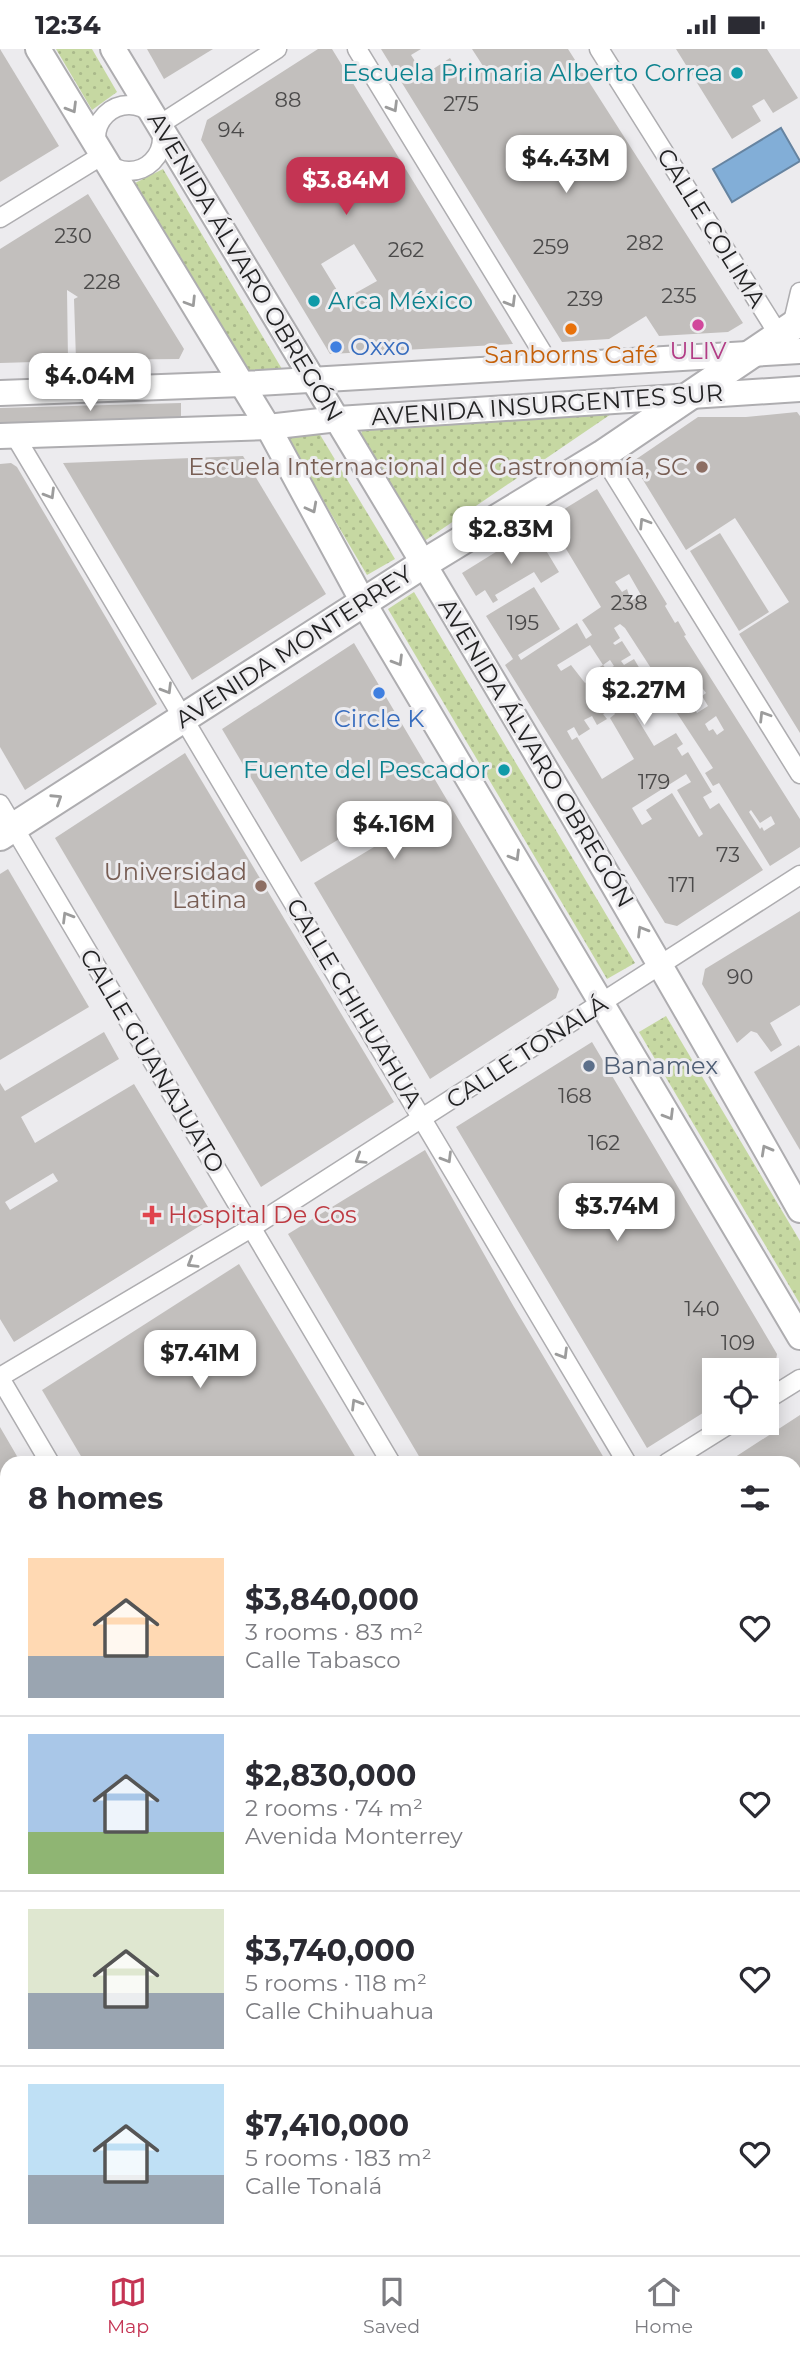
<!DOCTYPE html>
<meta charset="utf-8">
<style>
:root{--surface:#fff;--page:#f2f2f3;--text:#2b2b33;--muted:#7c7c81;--line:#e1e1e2;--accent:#c43453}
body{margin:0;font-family:Montserrat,sans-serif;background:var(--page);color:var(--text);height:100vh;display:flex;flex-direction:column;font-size:26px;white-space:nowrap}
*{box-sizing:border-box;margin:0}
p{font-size:23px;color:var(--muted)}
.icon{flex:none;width:38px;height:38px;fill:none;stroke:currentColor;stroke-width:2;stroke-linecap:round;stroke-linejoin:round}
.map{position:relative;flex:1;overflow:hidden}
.sheet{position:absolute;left:0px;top:1407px;width:802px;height:800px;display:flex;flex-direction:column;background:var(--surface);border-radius:21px 21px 0 0;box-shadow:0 4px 18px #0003}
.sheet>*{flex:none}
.tools{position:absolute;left:702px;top:1309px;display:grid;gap:14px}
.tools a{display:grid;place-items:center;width:77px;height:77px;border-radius:0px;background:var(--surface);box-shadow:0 4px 18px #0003;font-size:35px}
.price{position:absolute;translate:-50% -60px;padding:0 16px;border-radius:14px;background:#fff;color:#222;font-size:23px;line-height:46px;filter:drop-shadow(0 2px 4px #0008)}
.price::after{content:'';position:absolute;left:50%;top:42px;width:21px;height:16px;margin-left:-10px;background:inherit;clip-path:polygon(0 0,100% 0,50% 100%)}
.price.active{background:var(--accent);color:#fff}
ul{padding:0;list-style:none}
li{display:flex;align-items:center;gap:21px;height:175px;padding:0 28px}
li+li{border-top:2px solid var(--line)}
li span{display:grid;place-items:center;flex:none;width:196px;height:140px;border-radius:0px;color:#555}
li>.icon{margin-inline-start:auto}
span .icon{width:84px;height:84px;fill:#fffc;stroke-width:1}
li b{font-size:30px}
h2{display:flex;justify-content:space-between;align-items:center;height:84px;padding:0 28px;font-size:30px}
.status{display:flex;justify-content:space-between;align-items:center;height:49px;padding:0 35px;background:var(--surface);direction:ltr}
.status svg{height:19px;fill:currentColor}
.dock{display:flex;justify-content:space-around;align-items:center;height:98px;border-top:2px solid var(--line);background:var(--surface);font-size:19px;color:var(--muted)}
.dock a{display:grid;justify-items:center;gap:4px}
.dock .active{color:var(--accent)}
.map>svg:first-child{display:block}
.grass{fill:url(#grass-dots)}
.water{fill:#82aed7;stroke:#6684a1;stroke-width:2}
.building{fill:#c2bfbd;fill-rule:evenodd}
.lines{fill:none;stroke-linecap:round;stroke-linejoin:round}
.minor-casing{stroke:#aeadb0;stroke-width:21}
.tertiary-casing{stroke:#aeadb0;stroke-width:24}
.secondary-casing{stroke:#aeadb0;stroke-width:28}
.primary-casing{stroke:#aeadb0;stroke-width:32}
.minor{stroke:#fff;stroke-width:18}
.tertiary{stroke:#fff;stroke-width:21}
.secondary{stroke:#fff;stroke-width:24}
.primary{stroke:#fff;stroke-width:28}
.oneway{stroke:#9c9c9c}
.culture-dot{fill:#0f9aa8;stroke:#ecebee;stroke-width:2.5}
.hotel-dot{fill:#d1479c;stroke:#ecebee;stroke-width:2.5}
.food-dot{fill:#e8710a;stroke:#ecebee;stroke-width:2.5}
.shop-dot{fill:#3f7fe0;stroke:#ecebee;stroke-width:2.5}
.education-dot{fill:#8d6e63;stroke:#ecebee;stroke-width:2.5}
.service-dot{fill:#5c6f8a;stroke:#ecebee;stroke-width:2.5}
.health-dot{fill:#e0444e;stroke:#ecebee;stroke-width:2.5}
.labels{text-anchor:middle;stroke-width:6;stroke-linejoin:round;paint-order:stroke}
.number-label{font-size:21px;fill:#4b4a4a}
.culture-label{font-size:24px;fill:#0d838f;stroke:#ecebee;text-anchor:end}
.street-label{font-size:24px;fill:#232324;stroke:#ecebee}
.shop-label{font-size:24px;fill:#366cbe;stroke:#ecebee;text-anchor:start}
.hotel-label{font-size:24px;fill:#b23c85;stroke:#ecebee}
.food-label{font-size:24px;fill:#c56008;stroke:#ecebee}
.education-label{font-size:24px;fill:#785e54;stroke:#ecebee;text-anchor:end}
.service-label{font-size:24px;fill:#4e5e75;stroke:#ecebee;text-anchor:start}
.health-label{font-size:24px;fill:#be3a42;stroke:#ecebee;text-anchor:start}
</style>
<div class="status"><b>12:34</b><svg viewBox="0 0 49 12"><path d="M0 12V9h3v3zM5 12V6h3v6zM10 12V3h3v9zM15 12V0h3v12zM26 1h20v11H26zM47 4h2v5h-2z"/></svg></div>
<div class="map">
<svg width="800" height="2206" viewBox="0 0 800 2206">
<defs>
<pattern id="grass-dots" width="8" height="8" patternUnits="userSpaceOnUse" patternTransform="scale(1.75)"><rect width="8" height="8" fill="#c6d8a2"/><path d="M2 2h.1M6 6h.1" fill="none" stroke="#aab98b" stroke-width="1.8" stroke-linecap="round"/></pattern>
</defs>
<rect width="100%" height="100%" fill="#ecebee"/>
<!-- grass -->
<g class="grass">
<polygon points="56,0 92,0 117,43 92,61"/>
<polygon points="163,120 282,320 247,323 135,134"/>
<polygon points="617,361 420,495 361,388 362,379"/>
<polygon points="319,384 395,510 367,526 286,388"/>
<polygon points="414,543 635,914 607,930 388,560"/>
<polygon points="666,967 800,1192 800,1255 639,983"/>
</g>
<!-- water -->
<polygon class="water" points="781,79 800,112 732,153 713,120"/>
<!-- building -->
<g class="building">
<polygon points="0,0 59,97 0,133"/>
<polygon points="147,0 213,0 164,30"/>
<path d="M318,0H332L513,295L330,305L201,91L207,71ZM354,195L377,232L343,251L321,215Z"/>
<polygon points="381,0 421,0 411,6 424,26 450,9 463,30 483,17 472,0 568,0 743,274 728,283 659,287 646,267 609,290 562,293"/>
<polygon points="676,0 767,0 798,49 773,64 764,50 752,57 761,72 732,90"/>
<polygon points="88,145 184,300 179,310 76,311 74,250 78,248 67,241 68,312 0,314 0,200"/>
<polygon points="181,354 181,370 0,375 0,359"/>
<polygon points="797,363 800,367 800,684 739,585 789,553 735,469 686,501 632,413 698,368 746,368"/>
<polygon points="243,407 326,545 192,631 63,414"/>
<polygon points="11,414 17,418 157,655 25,741 0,698 0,415"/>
<path d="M597,440L667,555L665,557L675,574L678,572L686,586L684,587L800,770V798L770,817L719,734L713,737L705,724L713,719L671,655L664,659L652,640L658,636L655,632L658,630L625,579L620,575L614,579L620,589L613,594L615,596L622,592L631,606L621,612L624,616L634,610L647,632L637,639L639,642L650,636L652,640L635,650L633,646L626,651L654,697L676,684L683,695L677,699L682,707L688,703L712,743L703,748L710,760L719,754L763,821L677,877L665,874L557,700L505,616L513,610L486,567L534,538L560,580L518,606L521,611L577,574L586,590L592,586L582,571L601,558L548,470ZM629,525L641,546L631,552L627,540L622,543L615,533ZM590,596L603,616L610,611L614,617L607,621L603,616L591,623L594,628L585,634L571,616L561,622L557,616ZM630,624L633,629L595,656L589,647ZM700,636L706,644L702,647L708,657L697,664L686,646ZM612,660L615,665L610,669L634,710L602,730L577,688L572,691L567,682L574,678L579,687L590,680L584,671L592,667L597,676L607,670L603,665ZM716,667L724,681L717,686L713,680L709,682L705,675ZM686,725L691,733L677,741L703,785L699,788L672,744L646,761L652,770L642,776L632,759ZM751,761L760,774L771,767L775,775L764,782L762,778L760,780L749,763Z"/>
<polygon points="533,480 559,523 541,534 534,523 495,546 498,551 493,554 485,541 476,547 462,524"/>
<polygon points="720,484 769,563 739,582 690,502"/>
<polygon points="354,594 559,940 556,949 430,1030 314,834 379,795 366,774 301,813 222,680"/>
<polygon points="185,704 394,1053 261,1138 55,789"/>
<polygon points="8,820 89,958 0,1011 0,825"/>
<polygon points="800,862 800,956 770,974 782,996 771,1003 757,984 751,982 737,994 702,935 705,920"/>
<path d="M104,983L119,1010L21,1068L35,1094L134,1035L214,1168L14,1293L0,1270V1034L5,1042ZM53,1124L58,1132L10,1161L5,1153Z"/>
<polygon points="592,993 777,1305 775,1318 766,1323 714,1321 714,1357 647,1399 456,1078"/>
<polygon points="799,996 800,998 800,1101 754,1023"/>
<polygon points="425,1101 514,1258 607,1414 423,1414 288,1185"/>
<polygon points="239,1215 359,1414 85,1414 42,1341"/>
<polygon points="800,1366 800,1594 794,1597 794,1414 726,1414"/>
<polygon points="0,1378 21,1414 7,1414 7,1540 0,1544"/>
<polygon points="2,1587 7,1594 7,1799 0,1787"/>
<polygon points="794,1727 800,1736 800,1775 794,1779"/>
<polygon points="0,1896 7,1908 7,1994 0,1998"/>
<polygon points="800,1936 800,2047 794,2038 794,1939"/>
<polygon points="7,2003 7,2076 0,2081 0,2007"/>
<polygon points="7,2084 7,2200 129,2200 119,2206 0,2206 0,2088"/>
<polygon points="794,2148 800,2157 800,2202 794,2206 556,2206 553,2200 794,2200"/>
<polygon points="260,2200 488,2200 492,2206 250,2206"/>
</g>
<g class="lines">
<defs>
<g id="minor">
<polyline points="357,0 550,316"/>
<polyline points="599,0 779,286"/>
<circle cx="129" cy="89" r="33"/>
<polyline points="159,76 277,0"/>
<polyline points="0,169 101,107"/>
<polyline points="792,277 800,243"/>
<polyline points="15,387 627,1414"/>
<polyline points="602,406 800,725"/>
<polyline points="0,755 391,1414"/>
<polyline points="0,1328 251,1179 800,826"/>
<polyline points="0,1329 50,1414"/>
<polyline points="766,1351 800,1330"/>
<polyline points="667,1414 731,1374"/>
<polyline points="794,1693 800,1702"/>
<polyline points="794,2088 800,2098"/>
<polyline points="520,2200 524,2206"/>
</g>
<g id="tertiary">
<polyline points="794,1807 800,1804"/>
<polyline points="794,1834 800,1831"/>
<polyline points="158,2206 168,2200"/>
</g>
<g id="secondary">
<polyline points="38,0 268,378 363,553 800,1288"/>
<path d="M113,0C346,384 579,769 800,1161"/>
<polyline points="0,344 242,335 800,302"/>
<polyline points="0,387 268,378 338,370 800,340"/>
</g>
<g id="primary">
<polyline points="0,787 423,515 602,406 800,272"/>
<polyline points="0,1843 7,1854"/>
<polyline points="211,2200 215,2206"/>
</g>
</defs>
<!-- minor casing -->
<use href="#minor" class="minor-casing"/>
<!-- tertiary casing -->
<use href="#tertiary" class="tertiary-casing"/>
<!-- secondary casing -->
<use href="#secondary" class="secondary-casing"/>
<!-- primary casing -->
<use href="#primary" class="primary-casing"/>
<!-- minor -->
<use href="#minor" class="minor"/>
<!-- tertiary -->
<use href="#tertiary" class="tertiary"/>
<!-- secondary -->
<use href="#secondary" class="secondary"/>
<!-- primary -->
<use href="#primary" class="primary"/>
</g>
<!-- one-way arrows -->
<defs><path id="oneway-chevron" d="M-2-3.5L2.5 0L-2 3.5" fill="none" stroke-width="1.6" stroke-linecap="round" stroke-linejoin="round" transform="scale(1.75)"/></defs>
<g class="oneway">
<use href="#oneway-chevron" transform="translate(393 58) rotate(59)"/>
<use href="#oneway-chevron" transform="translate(72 59) rotate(59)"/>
<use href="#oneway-chevron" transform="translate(191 253) rotate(58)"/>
<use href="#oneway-chevron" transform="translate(511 253) rotate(59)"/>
<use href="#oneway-chevron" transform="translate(50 445) rotate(59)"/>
<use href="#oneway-chevron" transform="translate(312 459) rotate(62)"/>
<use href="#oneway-chevron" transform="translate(644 474) rotate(-122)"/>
<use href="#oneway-chevron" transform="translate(398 612) rotate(59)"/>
<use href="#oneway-chevron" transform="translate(167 640) rotate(59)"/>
<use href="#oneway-chevron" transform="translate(764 667) rotate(-122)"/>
<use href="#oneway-chevron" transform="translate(57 750) rotate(-33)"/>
<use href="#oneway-chevron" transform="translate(515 807) rotate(59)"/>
<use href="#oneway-chevron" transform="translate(67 868) rotate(-121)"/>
<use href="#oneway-chevron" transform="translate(642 882) rotate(-121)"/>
<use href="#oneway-chevron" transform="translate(669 1066) rotate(59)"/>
<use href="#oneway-chevron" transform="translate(766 1101) rotate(-119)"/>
<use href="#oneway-chevron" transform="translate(447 1109) rotate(59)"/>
<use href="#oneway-chevron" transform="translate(360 1110) rotate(148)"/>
<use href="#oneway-chevron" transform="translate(192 1214) rotate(149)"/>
<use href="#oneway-chevron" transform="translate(563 1305) rotate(59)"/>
<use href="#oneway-chevron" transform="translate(356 1355) rotate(-121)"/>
</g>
<!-- markers -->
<g class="culture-dot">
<circle cx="737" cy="24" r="7"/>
<circle cx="314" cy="252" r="7"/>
<circle cx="504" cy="721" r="7"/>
</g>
<circle class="hotel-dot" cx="698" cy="276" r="7"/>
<circle class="food-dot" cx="571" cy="280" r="7"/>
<g class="shop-dot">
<circle cx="336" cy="298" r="7"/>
<circle cx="379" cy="644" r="7"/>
</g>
<g class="education-dot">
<circle cx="702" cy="418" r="7"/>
<circle cx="261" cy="837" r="7"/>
</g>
<circle class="service-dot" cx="589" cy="1017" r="7"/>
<path class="health-dot" d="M148.5 1155.5h7v7h7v7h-7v7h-7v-7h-7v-7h7z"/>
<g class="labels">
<!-- number labels -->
<g class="number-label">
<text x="288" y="58">88</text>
<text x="461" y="62">275</text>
<text x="231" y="88">94</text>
<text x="73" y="194">230</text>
<text x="645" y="201">282</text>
<text x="551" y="205">259</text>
<text x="406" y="208">262</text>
<text x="102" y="240">228</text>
<text x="679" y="254">235</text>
<text x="585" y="257">239</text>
<text x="629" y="561">238</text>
<text x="523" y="581">195</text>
<text x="654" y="740">179</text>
<text x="728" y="813">73</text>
<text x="682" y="843">171</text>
<text x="740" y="935">90</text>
<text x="575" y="1054">168</text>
<text x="604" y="1101">162</text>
<text x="702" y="1267">140</text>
<text x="738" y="1301">109</text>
</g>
<!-- culture labels -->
<g class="culture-label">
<text x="723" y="32">Escuela Primaria Alberto Correa</text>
<text x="328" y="260" text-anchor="start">Arca México</text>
<text x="490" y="729">Fuente del Pescador</text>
</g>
<!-- street labels -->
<g class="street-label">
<text transform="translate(711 179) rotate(58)" y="8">CALLE COLIMA</text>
<text transform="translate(245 218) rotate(59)" y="8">AVENIDA ÁLVARO OBREGÓN</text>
<text transform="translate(547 356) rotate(-4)" y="8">AVENIDA INSURGENTES SUR</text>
<text transform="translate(294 598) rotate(-33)" y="8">AVENIDA MONTERREY</text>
<text transform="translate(536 704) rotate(59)" y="8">AVENIDA ÁLVARO OBREGÓN</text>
<text transform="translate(354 954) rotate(59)" y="8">CALLE CHIHUAHUA</text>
<text transform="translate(527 1003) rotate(-33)" y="8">CALLE TONALÁ</text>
<text transform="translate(152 1012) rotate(59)" y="8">CALLE GUANAJUATO</text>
</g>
<!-- shop labels -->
<g class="shop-label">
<text x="350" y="306">Oxxo</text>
<text x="379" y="678" text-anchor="middle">Circle K</text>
</g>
<!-- hotel labels -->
<g class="hotel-label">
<text x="698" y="310">ULIV</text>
</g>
<!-- food labels -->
<g class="food-label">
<text x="571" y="314">Sanborns Café</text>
</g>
<!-- education labels -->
<g class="education-label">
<text x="688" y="426">Escuela Internacional de Gastronomía, SC</text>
<text x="247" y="831">Universidad<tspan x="247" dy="28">Latina</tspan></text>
</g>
<!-- service labels -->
<g class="service-label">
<text x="603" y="1025">Banamex</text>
</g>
<!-- health labels -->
<g class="health-label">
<text x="168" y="1174">Hospital De Cos</text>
</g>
</g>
</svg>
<div class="tools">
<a><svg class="icon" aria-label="locate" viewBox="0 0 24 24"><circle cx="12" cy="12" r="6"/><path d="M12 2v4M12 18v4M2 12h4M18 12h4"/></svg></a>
</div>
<b class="price" style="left:566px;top:146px">$4.43M</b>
<b class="price active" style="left:346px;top:168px">$3.84M</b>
<b class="price" style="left:90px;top:364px">$4.04M</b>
<b class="price" style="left:511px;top:517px">$2.83M</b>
<b class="price" style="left:644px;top:678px">$2.27M</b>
<b class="price" style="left:394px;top:812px">$4.16M</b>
<b class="price" style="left:617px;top:1194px">$3.74M</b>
<b class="price" style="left:200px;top:1341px">$7.41M</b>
<section class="sheet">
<h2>8 homes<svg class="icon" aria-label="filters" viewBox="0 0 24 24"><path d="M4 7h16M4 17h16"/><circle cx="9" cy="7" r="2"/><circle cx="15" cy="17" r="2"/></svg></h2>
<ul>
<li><span style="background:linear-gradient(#ffd9b3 70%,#9aa5b1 0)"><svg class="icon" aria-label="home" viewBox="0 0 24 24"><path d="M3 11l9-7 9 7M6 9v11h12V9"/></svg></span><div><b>$3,840,000</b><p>3 rooms · 83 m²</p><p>Calle Tabasco</p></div><svg class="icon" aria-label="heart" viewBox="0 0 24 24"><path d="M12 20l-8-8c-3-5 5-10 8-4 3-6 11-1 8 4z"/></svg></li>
<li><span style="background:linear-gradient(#a9c7e8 70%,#8fb573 0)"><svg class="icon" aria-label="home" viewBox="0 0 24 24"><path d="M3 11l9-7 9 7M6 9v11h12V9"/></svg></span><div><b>$2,830,000</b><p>2 rooms · 74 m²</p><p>Avenida Monterrey</p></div><svg class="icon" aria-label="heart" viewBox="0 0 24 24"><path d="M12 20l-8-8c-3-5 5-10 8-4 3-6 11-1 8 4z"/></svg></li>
<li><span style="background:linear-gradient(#dfe7d0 60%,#9aa5b1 0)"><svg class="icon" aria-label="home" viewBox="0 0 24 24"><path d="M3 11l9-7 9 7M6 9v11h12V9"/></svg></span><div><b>$3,740,000</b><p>5 rooms · 118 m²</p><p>Calle Chihuahua</p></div><svg class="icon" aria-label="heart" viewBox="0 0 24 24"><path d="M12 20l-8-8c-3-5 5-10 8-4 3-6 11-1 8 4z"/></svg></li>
<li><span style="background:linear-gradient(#bfe0f5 65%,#9aa5b1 0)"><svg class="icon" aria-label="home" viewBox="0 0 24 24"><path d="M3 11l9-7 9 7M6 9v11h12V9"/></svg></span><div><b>$7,410,000</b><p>5 rooms · 183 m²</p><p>Calle Tonalá</p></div><svg class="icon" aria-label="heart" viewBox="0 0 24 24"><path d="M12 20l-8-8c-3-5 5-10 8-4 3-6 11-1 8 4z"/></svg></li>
</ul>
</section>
</div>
<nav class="dock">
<a class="active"><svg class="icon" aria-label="map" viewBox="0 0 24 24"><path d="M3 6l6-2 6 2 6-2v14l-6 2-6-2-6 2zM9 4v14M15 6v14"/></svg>Map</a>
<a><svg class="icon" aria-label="saved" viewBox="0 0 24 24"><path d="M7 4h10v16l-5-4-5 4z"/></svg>Saved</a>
<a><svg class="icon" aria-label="home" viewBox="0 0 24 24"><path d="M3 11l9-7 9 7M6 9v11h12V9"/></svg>Home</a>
</nav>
